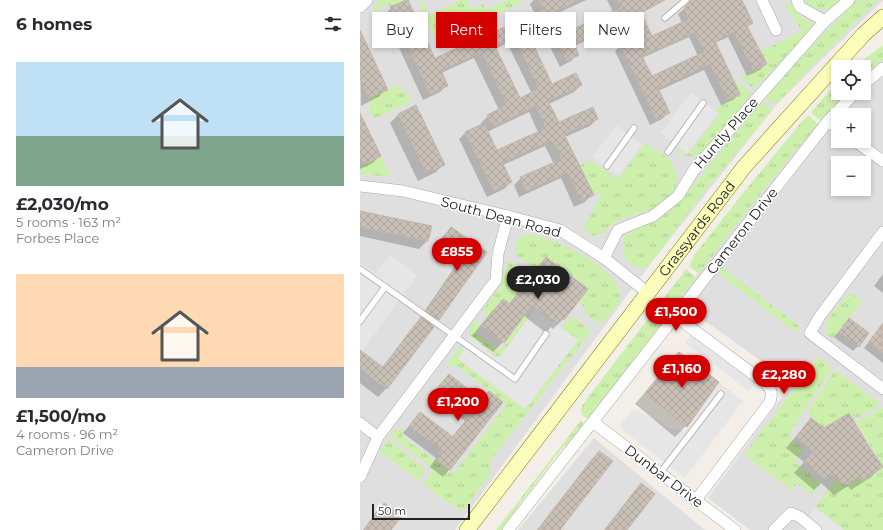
<!DOCTYPE html>
<meta charset="utf-8">
<style>
:root{--surface:#fff;--page:#f2f2f3;--text:#2b2b33;--muted:#7c7c81;--accent:#d40000}
body{margin:0;font-family:Montserrat,sans-serif;background:var(--page);color:var(--text);height:100vh;display:flex;flex-direction:column;font-size:15px;white-space:nowrap}
*{box-sizing:border-box;margin:0}
p{font-size:13px;color:var(--muted)}
.icon{flex:none;width:22px;height:22px;fill:none;stroke:currentColor;stroke-width:2;stroke-linecap:round;stroke-linejoin:round}
.map{position:relative;flex:1;overflow:hidden}
.side{display:flex;flex-direction:column;background:var(--surface);width:360px}
.side>*{flex:none}
.hud{position:absolute;left:12px;top:12px;width:380px;height:36px;display:flex;gap:8px}
.fabs{position:absolute;left:471px;top:60px;display:grid;gap:8px}
.fabs a{display:grid;place-items:center;width:40px;height:40px;border-radius:0px;background:var(--surface);box-shadow:0 2px 6px #0003;font-size:20px}
.scale{position:absolute;left:12px;bottom:10px;width:98px;box-sizing:border-box;padding-left:4px;border:2px solid #222;border-top:0;font-size:11px;line-height:14px;white-space:nowrap;color:#222;-webkit-text-stroke:3px #fff;paint-order:stroke}
.price{position:absolute;translate:-50% -34px;padding:0 9px;border-radius:14px;background:var(--accent);color:#fff;font-size:13px;line-height:26px;filter:drop-shadow(0 1px 2px #0008)}
.price::after{content:'';position:absolute;left:50%;top:24px;width:12px;height:9px;margin-left:-6px;background:inherit;clip-path:polygon(0 0,100% 0,50% 100%)}
.price.current{background:#222;color:#fff}
ul{padding:0;list-style:none}
li{display:grid;align-content:center;gap:8px;height:212px;padding:0 16px}
li span{display:grid;place-items:center;height:124px;border-radius:0px;color:#555}
li>.icon{margin-inline-start:auto}
span .icon{width:72px;height:72px;fill:#fffc;stroke-width:1}
li b{font-size:17px}
h2{display:flex;justify-content:space-between;align-items:center;height:48px;padding:0 16px;font-size:17px}
.chip{padding:0 14px;border-radius:0px;background:var(--surface);box-shadow:0 2px 6px #0003;font-size:14px;line-height:36px}
.chip.current{background:var(--accent);color:#fff}
main{display:flex;flex:1;min-height:0}
.map>svg:first-child{display:block}
.residential{fill:#e0dfdf;fill-rule:evenodd}
.grass{fill:url(#grass-tufts)}
.parking{fill:#e6e6e6}
.shadow{fill:#0003;fill-rule:evenodd}
.building{fill:url(#building-cross-hatch);stroke:#c6b6a9;fill-rule:evenodd}
.lines{fill:none;stroke-linecap:round;stroke-linejoin:round}
.lane-casing{stroke:#a9a9a9;stroke-width:7}
.street-casing{stroke:#a9a9a9;stroke-width:12}
.secondary-casing{stroke:#738200;stroke-width:16}
.lane{stroke:#fff;stroke-width:5.5}
.street{stroke:#fff;stroke-width:11}
.secondary{stroke:#fbfebb;stroke-width:15}
.labels{text-anchor:middle;stroke-width:3;stroke-linejoin:round;paint-order:stroke}
.street-label{font-size:14px;fill:#222;stroke:#fff}
</style>
<main>
<section class="side">
<h2>6 homes<svg class="icon" aria-label="filters" viewBox="0 0 24 24"><path d="M4 7h16M4 17h16"/><circle cx="9" cy="7" r="2"/><circle cx="15" cy="17" r="2"/></svg></h2>
<ul>
<li><span style="background:linear-gradient(#bfe0f5 60%,#7fa58c 0)"><svg class="icon" aria-label="home" viewBox="0 0 24 24"><path d="M3 11l9-7 9 7M6 9v11h12V9"/></svg></span><div><b>£2,030/mo</b><p>5 rooms · 163 m²</p><p>Forbes Place</p></div></li>
<li><span style="background:linear-gradient(#ffd9b3 75%,#9aa5b1 0)"><svg class="icon" aria-label="home" viewBox="0 0 24 24"><path d="M3 11l9-7 9 7M6 9v11h12V9"/></svg></span><div><b>£1,500/mo</b><p>4 rooms · 96 m²</p><p>Cameron Drive</p></div></li>
</ul>
</section>
<div class="map">
<svg width="523" height="530" viewBox="0 0 523 530">
<defs>
<pattern id="grass-tufts" width="24" height="20" patternUnits="userSpaceOnUse"><rect width="24" height="20" fill="#cdefac"/><path d="M3 7l-1-3M5 7V3M7 7l1-3M15 17l-1-3M17 17v-4M19 17l1-3" fill="none" stroke="#b0cd94"/></pattern>
<pattern id="building-cross-hatch" width="8" height="8" patternUnits="userSpaceOnUse"><rect width="8" height="8" fill="#c8bfb7"/><path d="M0 0l8 8M0 8l8-8" fill="none" stroke="#aca49d"/></pattern>
</defs>
<rect width="100%" height="100%" fill="#f3efe8"/>
<!-- residential -->
<g class="residential">
<polygon points="0,0 523,0 418,103 291,263 95,530 0,530"/>
<path d="M523,60V530H390L348,498L432,383L317,301L427,153L489,93H504V78ZM478,115H504V141H478ZM478,163H504V189H478Z"/>
<polygon points="234,438 345,530 158,530"/>
</g>
<!-- grass -->
<g class="grass">
<polygon points="19,0 46,0 30,7 27,3 12,15 13,9"/>
<polygon points="101,0 106,0 111,8 123,4 126,10 149,0 161,0 162,3 76,40 59,3 63,2 70,15"/>
<path d="M447,0H482C469,13 462,10 446,8L443,5Z"/>
<path d="M498,0H518L448,70L418,103L414,104L406,99V96C435,62 466,30 498,0Z"/>
<polygon points="426,3 430,3 438,14 453,25 454,28 394,89 380,77 407,64 400,52 442,31 426,7"/>
<polygon points="523,45 523,60 504,79 504,67 494,67"/>
<path d="M374,80L391,92L390,96L341,154C332,157 320,159 317,147L327,155L359,115L355,110L367,100L380,94Z"/>
<polygon points="478,82 478,93 490,93 462,122 452,114 452,111"/>
<polygon points="38,85 41,90 44,89 51,102 14,119 10,112 9,98"/>
<path d="M401,101L411,108L412,110L344,192L291,263C290,264 288,266 286,267C278,269 266,263 264,256C262,249 264,243 264,236L273,228L292,221L309,211L322,199Z"/>
<polygon points="448,116 452,118 459,125 435,151 385,213 339,274 329,266 335,254 379,198 443,120"/>
<polygon points="285,143 311,160 317,176 316,187 308,197 293,209 263,218 252,225 242,234 232,236 223,229 241,195 232,191 219,165 231,161 258,179"/>
<polygon points="21,156 31,177 0,174 0,168 4,164"/>
<path d="M169,234C192,237 269,271 259,301C256,310 247,318 239,324L227,315L220,299L228,288L187,257L177,269C168,264 150,256 156,243C158,237 163,236 169,234Z"/>
<polygon points="149,260 172,276 158,294 151,305 143,299 128,318 124,313 126,305 138,289"/>
<polygon points="362,267 439,326 435,332 358,273"/>
<polygon points="326,269 336,278 229,420 222,415 221,408 226,400"/>
<path d="M490,292L502,301L472,340C455,326 481,303 490,292Z"/>
<path d="M165,315L168,318L141,355L137,357L110,336C108,330 109,326 114,321L122,326L117,329V334L140,350L143,347L144,343Z"/>
<polygon points="211,316 231,331 137,452 130,462 130,474 102,512 63,485 73,469 30,435 35,430 47,430 42,436 93,474 147,404 96,365 92,368 87,364 90,359 101,346 104,348 98,359 165,409 218,340 202,328"/>
<polygon points="458,357 472,368 428,435 444,449 435,462 461,483 452,495 437,483 432,490 384,455"/>
<polygon points="475,370 521,404 494,420 489,413 464,428 451,418 452,415 447,412"/>
<polygon points="523,407 523,530 484,530 455,507 477,478 486,485 499,476 523,467 496,423"/>
<polygon points="221,420 225,425 209,445 203,447 158,506 159,511 146,530 136,530"/>
<polygon points="28,439 66,470 58,481 19,451"/>
</g>
<!-- parking -->
<g class="parking">
<polygon points="331,92 358,113 327,153 301,133"/>
<polygon points="256,125 282,144 258,176 233,157"/>
<polygon points="31,255 57,276 0,354 0,263 15,273"/>
<polygon points="175,309 218,340 165,409 98,359 104,348 101,346 110,336 133,355 137,357 141,355"/>
<polygon points="332,334 396,382 389,391 325,343"/>
<polygon points="359,382 383,401 325,478 261,429 260,424 272,411 279,409 280,413 289,416 294,421 296,418 308,428 314,430 319,429 324,432"/>
<polygon points="455,507 484,530 439,530"/>
</g>
<!-- shadow -->
<g class="shadow">
<path d="M174,0H226L198,13L207,32L253,12L247,0H300L260,21L253,28L214,46L218,54L211,61L200,67L181,28L168,34L192,85H221L214,92L189,104L198,123L237,119L230,126L205,137L232,194L225,202L214,207L201,178L159,197L154,185L161,178L194,164L185,146L143,165L151,182L144,189L127,197L99,139L106,132L122,125L121,123L128,116L139,110L114,58L81,73L87,85L80,92L63,100L24,15L31,8L75,59L175,14L170,4ZM147,43L172,94L160,100L136,49ZM169,112L178,132L136,151L127,132Z"/>
<path d="M334,0H370L391,23L387,27L406,64L400,70L387,76L368,37L355,43L379,94L373,100L361,105L344,70L298,91L308,113L302,119L290,125L255,51L261,45L268,42L266,39L272,33L291,37L322,23L318,14ZM329,37L338,56L291,77L282,58Z"/>
<polygon points="0,46 26,89 18,97 1,106"/>
<polygon points="38,115 84,164 76,172 58,181 30,123"/>
<polygon points="0,119 19,156 13,163 0,169"/>
<polygon points="0,212 67,241 59,249 0,236"/>
<polygon points="91,228 126,252 78,319 71,326 73,327 26,389 18,397 0,383 0,355 22,368 53,327 60,320 59,319 97,264 75,248 83,236"/>
<polygon points="186,258 203,319 193,329 191,327 186,333 163,315 143,342 133,352 112,336 133,310 143,300 149,304 177,268"/>
<polygon points="523,274 523,293 514,286"/>
<polygon points="489,320 498,346 493,351 474,337"/>
<polygon points="523,333 523,363 504,348 514,335"/>
<polygon points="319,353 358,382 326,426 315,437 275,404"/>
<polygon points="89,375 121,401 129,392 142,402 89,470 83,477 70,467 76,458 43,433 60,413 92,437 105,421 72,395"/>
<polygon points="451,419 464,430 522,466 511,477 491,490 488,486 474,495 461,483 454,490 434,473 444,462 426,448"/>
<polygon points="239,452 199,530 177,530 231,460"/>
<polygon points="281,485 266,530 244,530 273,493"/>
<polygon points="24,504 30,530 3,530 16,512"/>
</g>
<!-- building -->
<g class="building">
<path d="M46,0H48L75,58L183,10L178,0H219L198,10L208,31L261,8L257,0H305L281,13L292,36L329,19L324,8L329,3L330,0H382L393,23L387,26L407,64L394,71L374,32L355,41L380,94L367,100L350,64L298,88L310,113L296,119L260,44L275,38L266,20L214,43L219,55L207,61L188,22L167,31L192,84L216,73L222,85L188,101L199,122L233,107L238,119L204,134L234,195L221,201L208,172L166,191L160,177L202,159L192,140L142,162L152,182L134,191L105,132L124,123L137,150L186,128L176,105L133,127L127,115L147,105L122,52L81,70L88,86L70,94L30,7ZM335,32L344,52L292,76L282,56ZM155,37L179,89L160,98L135,46Z"/>
<polygon points="0,30 28,90 9,98 0,78"/>
<polygon points="56,105 85,165 66,173 38,114"/>
<polygon points="0,113 21,156 4,164 0,156"/>
<polygon points="0,211 72,226 68,241 0,227"/>
<polygon points="91,227 127,252 79,320 66,311 104,255 82,240"/>
<polygon points="186,257 228,289 204,320 201,318 197,323 172,305 144,343 122,326 143,299 150,304"/>
<polygon points="61,317 74,327 27,389 0,369 0,350 23,367"/>
<polygon points="489,318 509,333 499,347 479,332"/>
<polygon points="523,323 523,353 508,343"/>
<polygon points="319,352 359,382 327,427 285,393"/>
<polygon points="89,374 122,400 129,391 143,402 90,470 76,459 83,450 49,426 60,412 93,437 111,414 78,387"/>
<polygon points="489,413 508,445 523,467 502,481 499,476 486,485 472,474 466,480 444,462 453,451 436,437 451,418 464,428"/>
<polygon points="239,451 253,461 200,530 178,530"/>
<polygon points="281,483 295,494 267,530 245,530"/>
<polygon points="24,503 42,516 31,530 4,530"/>
</g>
<g class="lines">
<defs>
<g id="lane">
<polyline points="305,18 326,0"/>
<polyline points="308,152 343,103"/>
<polyline points="247,166 274,128"/>
<polyline points="0,269 155,379 186,334"/>
<polyline points="0,321 25,287"/>
<polyline points="300,473 361,394"/>
</g>
<g id="street">
<polyline points="402,0 416,30"/>
<polyline points="437,0 440,7 465,21"/>
<polyline points="0,7 7,0"/>
<polyline points="504,84 523,68"/>
<polyline points="468,121 478,129"/>
<polyline points="495,141 523,161"/>
<polyline points="0,186 43,191 148,216 200,230 244,258 288,293"/>
<polyline points="523,232 460,316 450,333 523,389"/>
<polyline points="244,258 258,230 293,216 318,196 334,170 465,21 489,0"/>
<path d="M315,316L404,382C411,389 413,392 410,402L336,500"/>
<polyline points="233,422 375,530"/>
<polyline points="0,423 18,437 136,280 138,254 148,216"/>
<polyline points="0,477 18,437"/>
<polyline points="148,530 468,121 495,93"/>
<polyline points="414,530 431,513 440,517 456,530"/>
</g>
<g id="secondary">
<path id="s1" d="M107,530L384,167L504,34L523,17"/>
</g>
</defs>
<!-- lane casing -->
<use href="#lane" class="lane-casing"/>
<!-- street casing -->
<use href="#street" class="street-casing"/>
<!-- secondary casing -->
<use href="#secondary" class="secondary-casing"/>
<!-- lane -->
<use href="#lane" class="lane"/>
<!-- street -->
<use href="#street" class="street"/>
<!-- secondary -->
<use href="#secondary" class="secondary"/>
</g>
<g class="labels">
<!-- street labels -->
<g class="street-label">
<text transform="translate(366 133) rotate(-49)" y="5">Huntly Place</text>
<text transform="translate(141 217) rotate(15)" y="5">South Dean Road</text>
<text dy="5" stroke="none"><textPath href="#s1" startOffset="379">Grassyards Road</textPath></text>
<text transform="translate(382 231) rotate(-52)" y="5">Cameron Drive</text>
<text transform="translate(304 476) rotate(37)" y="5">Dunbar Drive</text>
</g>
</g>
</svg>
<div class="fabs">
<a><svg class="icon" aria-label="locate" viewBox="0 0 24 24"><circle cx="12" cy="12" r="6"/><path d="M12 2v4M12 18v4M2 12h4M18 12h4"/></svg></a>
<a>+</a>
<a>−</a>
</div>
<div class="scale">50 m</div>
<b class="price" style="left:97px;top:272px">£855</b>
<b class="price current" style="left:178px;top:300px">£2,030</b>
<b class="price" style="left:316px;top:332px">£1,500</b>
<b class="price" style="left:322px;top:389px">£1,160</b>
<b class="price" style="left:424px;top:395px">£2,280</b>
<b class="price" style="left:98px;top:422px">£1,200</b>
<div class="hud">
<a class="chip">Buy</a>
<a class="chip current">Rent</a>
<a class="chip">Filters</a>
<a class="chip">New</a>
</div>
</div>
</main>
